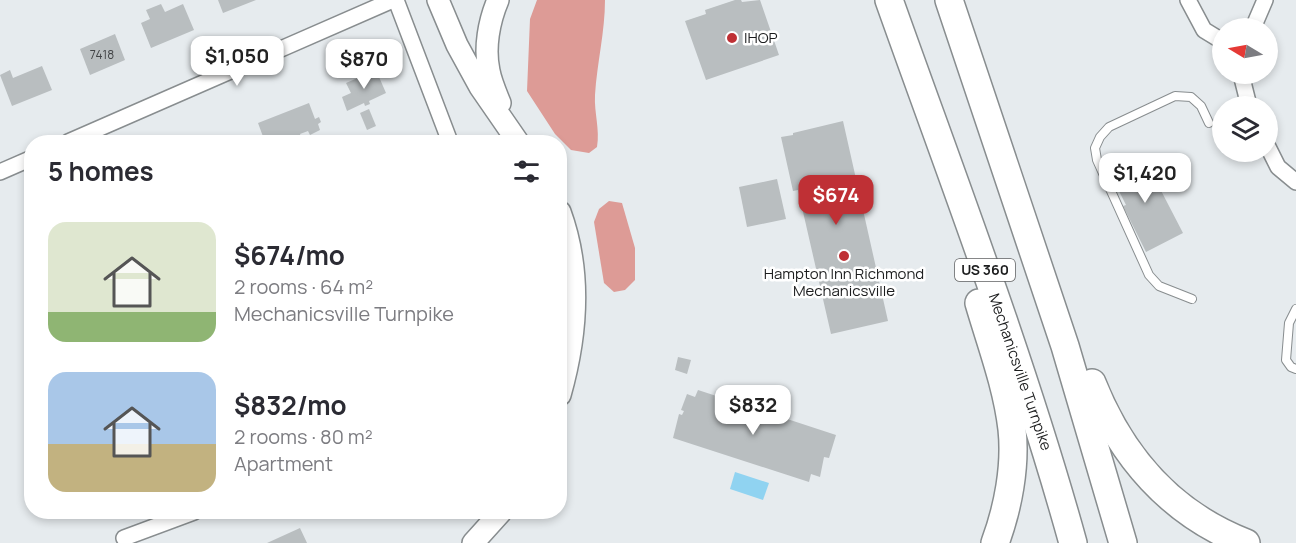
<!DOCTYPE html>
<meta charset="utf-8">
<style>
:root{--surface:#fff;--page:#f2f2f3;--text:#2b2b33;--muted:#7c7c81;--accent:#bf3035}
body{margin:0;font-family:Manrope,sans-serif;background:var(--page);color:var(--text);height:100vh;display:flex;flex-direction:column;font-size:22px;white-space:nowrap}
*{box-sizing:border-box;margin:0}
p{font-size:20px;color:var(--muted)}
.icon{flex:none;width:33px;height:33px;fill:none;stroke:currentColor;stroke-width:2;stroke-linecap:round;stroke-linejoin:round}
.map{position:relative;flex:1;overflow:hidden}
.drawer{position:absolute;left:24px;top:135px;width:543px;height:384px;display:flex;flex-direction:column;background:var(--surface);border-radius:24px;box-shadow:0 3px 9px #0003}
.drawer>*{flex:none}
.needle{width:39px;rotate:280deg}
.fabs{position:absolute;left:1212px;top:18px;display:grid;gap:12px}
.fabs a{display:grid;place-items:center;width:66px;height:66px;border-radius:50%;background:var(--surface);box-shadow:0 3px 9px #0003;font-size:30px}
.price{position:absolute;translate:-50% -51px;padding:0 14px;border-radius:12px;background:#fff;color:#222;font-size:20px;line-height:39px;filter:drop-shadow(0 2px 3px #0008)}
.price::after{content:'';position:absolute;left:50%;top:36px;width:18px;height:14px;margin-left:-9px;background:inherit;clip-path:polygon(0 0,100% 0,50% 100%)}
.price.active{background:var(--accent);color:#fff}
ul{padding:0;list-style:none}
li{display:flex;align-items:center;gap:18px;height:150px;padding:0 24px}
li span{display:grid;place-items:center;flex:none;width:168px;height:120px;border-radius:18px;color:#555}
li>.icon{margin-inline-start:auto}
span .icon{width:72px;height:72px;fill:#fffc;stroke-width:1}
li b{font-size:26px}
h2{display:flex;justify-content:space-between;align-items:center;height:72px;padding:0 24px;font-size:26px}
.map>svg:first-child{display:block}
.forest{fill:#dd9b96}
.water{fill:#90d3f1}
.building{fill:#b9bec0}
.lines{fill:none;stroke-linecap:round;stroke-linejoin:round}
.lane-casing{stroke:#888d8f;stroke-width:10}
.street-casing{stroke:#888d8f;stroke-width:18}
.secondary-casing{stroke:#888d8f;stroke-width:24}
.highway-casing{stroke:#888d8f;stroke-width:30}
.lane{stroke:#fff;stroke-width:8}
.street{stroke:#fff;stroke-width:15}
.secondary{stroke:#fff;stroke-width:21}
.highway{stroke:#fff;stroke-width:27}
.poi-dot{fill:#bf3035;stroke:#fff;stroke-width:2}
.labels{text-anchor:middle;stroke-width:5;stroke-linejoin:round;paint-order:stroke}
.number-label{font-size:12px;fill:#424446}
.shield{fill:#fff;stroke:#5f6061;stroke-width:1.5}
.shield-label{font-size:14px;font-weight:bold;fill:#1b1c1d}
.poi-label{font-size:15px;fill:#1b1c1d;stroke:#fff;text-anchor:start}
.street-label{font-size:15px;fill:#1b1c1d;stroke:#fff}
</style>
<div class="map">
<svg width="1296" height="543" viewBox="0 0 1296 543">
<rect width="100%" height="100%" fill="#e6ebee"/>
<!-- forest -->
<g class="forest">
<path d="M537,0H605C605,32 597,63 595,95C594,113 600,129 597,147L589,153L571,150L555,134L527,91L530,19Z"/>
<polygon points="609,201 622,203 635,248 635,280 625,290 614,292 604,283 594,222 599,209"/>
</g>
<!-- water -->
<polygon class="water" points="735,472 769,483 763,500 730,489"/>
<!-- building -->
<g class="building">
<polygon points="218,0 256,0 223,13"/>
<polygon points="735,0 741,0 742,2 760,0 779,55 706,80 685,21 706,14 705,10"/>
<polygon points="161,4 165,12 183,4 194,30 151,48 141,23 150,19 146,10"/>
<polygon points="115,34 125,60 90,75 80,49"/>
<polygon points="42,66 52,90 12,106 0,75 10,70 13,78"/>
<polygon points="376,70 386,93 369,101 370,104 365,106 364,103 347,111 342,97 351,93 346,83"/>
<polygon points="309,103 315,119 319,117 321,122 318,124 320,130 310,135 308,131 300,134 303,142 265,142 258,123"/>
<polygon points="369,109 376,126 367,130 360,113"/>
<polygon points="843,121 888,321 831,334 798,190 793,191 781,137 793,135 793,133"/>
<polygon points="236,135 239,142 214,142 224,139 224,140"/>
<polygon points="1141,156 1153,181 1155,179 1183,233 1146,252 1123,206 1126,205 1110,173 1119,168 1117,162 1128,157 1130,161"/>
<polygon points="777,179 786,219 747,227 739,187"/>
<polygon points="678,357 691,360 687,374 675,370"/>
<polygon points="698,390 836,435 829,458 824,457 820,477 811,474 809,482 673,438 679,414 682,415 684,411 681,410 687,394 695,397"/>
<polygon points="300,528 307,543 267,543"/>
</g>
<g class="lines">
<defs>
<g id="lane">
<polyline points="1192,299 1159,286 1149,275 1097,160 1095,148 1100,137 1109,127 1175,96 1191,97 1201,106 1209,123"/>
<polyline points="1296,309 1289,323 1286,360 1291,367 1296,369"/>
</g>
<g id="street">
<polyline points="396,0 450,142"/>
<polyline points="1188,0 1204,30 1222,41"/>
<polyline points="1253,28 1265,0"/>
<polyline points="1241,74 1249,106"/>
<polyline points="68,142 393,0"/>
<polyline points="1268,147 1278,167 1296,182"/>
<polyline points="0,172 32,158"/>
<polyline points="124,538 194,512"/>
</g>
<g id="secondary">
<polyline points="438,0 457,45 480,87 518,142"/>
<path d="M498,0C489,21 484,48 489,71C491,82 496,93 500,103"/>
<path d="M560,212C582,272 577,335 560,395"/>
<polyline points="473,543 501,512"/>
</g>
<g id="highway">
<path d="M889,0C953,180 1022,359 1073,543"/>
<polyline points="949,0 1065,346 1123,543"/>
<path d="M979,303C991,344 1007,386 1012,429C1016,466 1008,508 995,543"/>
<path d="M1092,383C1121,456 1171,514 1246,543"/>
</g>
</defs>
<!-- lane casing -->
<use href="#lane" class="lane-casing"/>
<!-- street casing -->
<use href="#street" class="street-casing"/>
<!-- secondary casing -->
<use href="#secondary" class="secondary-casing"/>
<!-- highway casing -->
<use href="#highway" class="highway-casing"/>
<!-- lane -->
<use href="#lane" class="lane"/>
<!-- street -->
<use href="#street" class="street"/>
<!-- secondary -->
<use href="#secondary" class="secondary"/>
<!-- highway -->
<use href="#highway" class="highway"/>
</g>
<!-- markers -->
<g class="poi-dot">
<circle cx="732" cy="38" r="6"/>
<circle cx="844" cy="256" r="6"/>
</g>
<g class="labels">
<!-- number labels -->
<g class="number-label">
<text x="102" y="59">7418</text>
</g>
<!-- shield labels -->
<rect class="shield" x="955" y="259" width="60" height="22" rx="4.5"/>
<g class="shield-label">
<text x="985" y="275">US 360</text>
</g>
<!-- poi labels -->
<g class="poi-label">
<text x="744" y="43">IHOP</text>
<text x="844" y="279" text-anchor="middle">Hampton Inn Richmond<tspan x="844" dy="17">Mechanicsville</tspan></text>
</g>
<!-- street labels -->
<g class="street-label">
<text transform="translate(1020 372) rotate(71)" y="5">Mechanicsville Turnpike</text>
</g>
</g>
</svg>
<div class="fabs">
<a><svg class="needle" viewBox="-14 -14 28 28"><path d="M0-13l5 13h-10z" fill="#e53935"/><path d="M0 13l5-13h-10z" fill="#7c7c81"/></svg></a>
<a><svg class="icon" aria-label="layers" viewBox="0 0 24 24"><path d="M12 4l9 5-9 5-9-5zM3 14l9 5 9-5"/></svg></a>
</div>
<b class="price" style="left:237px;top:87px">$1,050</b>
<b class="price" style="left:364px;top:90px">$870</b>
<b class="price" style="left:1145px;top:204px">$1,420</b>
<b class="price active" style="left:836px;top:226px">$674</b>
<b class="price" style="left:753px;top:436px">$832</b>
<section class="drawer">
<h2>5 homes<svg class="icon" aria-label="filters" viewBox="0 0 24 24"><path d="M4 7h16M4 17h16"/><circle cx="9" cy="7" r="2"/><circle cx="15" cy="17" r="2"/></svg></h2>
<ul>
<li><span style="background:linear-gradient(#dfe7d0 75%,#8fb573 0)"><svg class="icon" aria-label="home" viewBox="0 0 24 24"><path d="M3 11l9-7 9 7M6 9v11h12V9"/></svg></span><div><b>$674/mo</b><p>2 rooms · 64 m²</p><p>Mechanicsville Turnpike</p></div></li>
<li><span style="background:linear-gradient(#a9c7e8 60%,#c2b280 0)"><svg class="icon" aria-label="home" viewBox="0 0 24 24"><path d="M3 11l9-7 9 7M6 9v11h12V9"/></svg></span><div><b>$832/mo</b><p>2 rooms · 80 m²</p><p>Apartment</p></div></li>
</ul>
</section>
</div>
